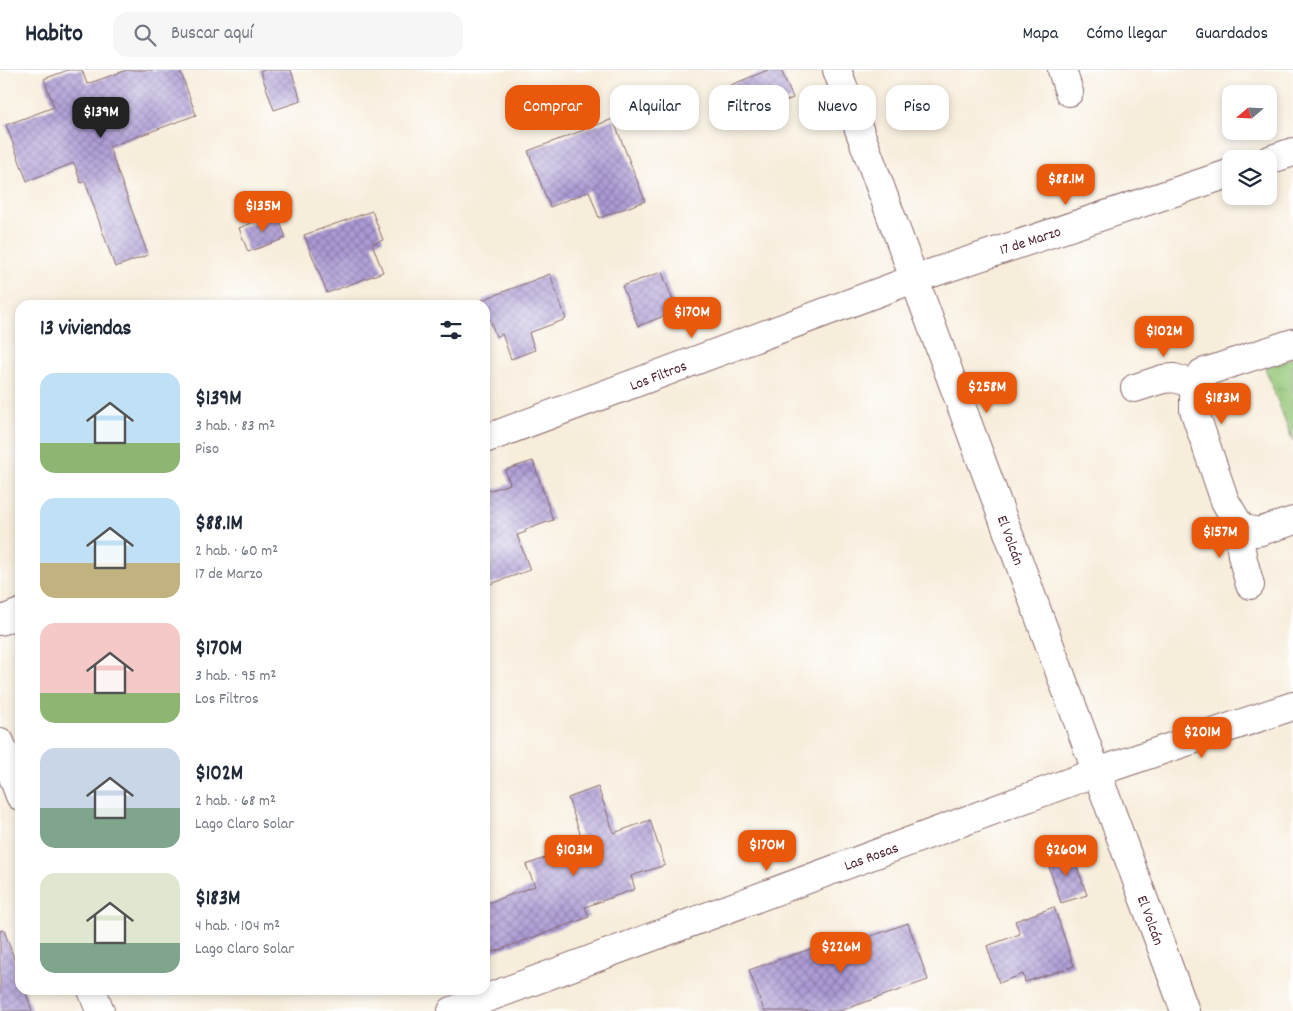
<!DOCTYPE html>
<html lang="es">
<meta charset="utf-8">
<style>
:root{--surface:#fff;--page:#f6f6f7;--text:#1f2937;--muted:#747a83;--line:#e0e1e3;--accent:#ea580c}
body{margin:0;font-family:Dekko,sans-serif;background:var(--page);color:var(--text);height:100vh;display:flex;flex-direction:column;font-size:19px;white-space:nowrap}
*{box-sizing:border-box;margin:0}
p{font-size:16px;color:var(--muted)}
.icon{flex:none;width:28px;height:28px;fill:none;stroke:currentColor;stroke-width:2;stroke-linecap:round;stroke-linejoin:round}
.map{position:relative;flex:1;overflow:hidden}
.sheet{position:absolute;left:15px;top:230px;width:475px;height:695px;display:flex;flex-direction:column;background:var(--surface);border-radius:15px;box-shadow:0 2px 8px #0003}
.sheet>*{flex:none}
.guide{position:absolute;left:505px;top:15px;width:475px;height:45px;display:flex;gap:10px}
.needle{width:32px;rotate:251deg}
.controls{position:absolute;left:1222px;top:15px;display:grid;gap:10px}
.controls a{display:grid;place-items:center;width:55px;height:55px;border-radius:10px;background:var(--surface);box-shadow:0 2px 8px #0003;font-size:25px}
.price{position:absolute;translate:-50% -42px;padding:0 11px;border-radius:10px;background:var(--accent);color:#fff;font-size:16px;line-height:32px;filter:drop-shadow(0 1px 2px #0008)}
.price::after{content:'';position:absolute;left:50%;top:30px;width:15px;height:11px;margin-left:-8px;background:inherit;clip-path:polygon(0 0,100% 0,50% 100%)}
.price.selected{background:#222;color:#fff}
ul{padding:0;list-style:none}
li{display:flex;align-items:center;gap:15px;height:125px;padding:0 25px}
li span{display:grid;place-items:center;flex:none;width:140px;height:100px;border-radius:15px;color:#555}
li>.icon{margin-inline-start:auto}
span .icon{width:60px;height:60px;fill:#fffc;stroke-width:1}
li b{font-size:21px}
h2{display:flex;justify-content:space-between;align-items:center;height:60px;padding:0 25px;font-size:21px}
.chip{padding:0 18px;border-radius:15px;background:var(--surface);box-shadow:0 2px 8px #0003;font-size:18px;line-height:45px}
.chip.selected{background:var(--accent);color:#fff}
header{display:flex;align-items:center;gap:30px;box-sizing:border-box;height:70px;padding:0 25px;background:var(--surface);border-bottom:1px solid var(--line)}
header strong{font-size:24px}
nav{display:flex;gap:28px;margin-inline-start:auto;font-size:18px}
.search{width:350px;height:45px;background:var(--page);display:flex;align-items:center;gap:12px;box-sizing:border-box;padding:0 18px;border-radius:15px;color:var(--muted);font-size:19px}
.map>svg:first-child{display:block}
.grass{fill:url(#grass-tufts);stroke:#6e7250}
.building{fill:url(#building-cross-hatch)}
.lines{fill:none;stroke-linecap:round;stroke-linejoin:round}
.minor-casing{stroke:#876769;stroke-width:30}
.tertiary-casing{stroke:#876769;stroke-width:30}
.minor{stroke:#fff;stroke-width:28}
.tertiary{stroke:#fff;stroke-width:28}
.labels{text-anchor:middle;stroke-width:5;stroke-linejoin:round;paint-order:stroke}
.street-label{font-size:15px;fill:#4a1f2b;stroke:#fff}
</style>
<header>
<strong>Habito</strong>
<div class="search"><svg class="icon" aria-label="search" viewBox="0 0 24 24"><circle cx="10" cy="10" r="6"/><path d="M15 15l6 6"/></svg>Buscar aquí</div>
<nav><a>Mapa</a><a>Cómo llegar</a><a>Guardados</a></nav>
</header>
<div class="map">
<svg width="1293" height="941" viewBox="0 0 1293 941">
<defs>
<pattern id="grass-tufts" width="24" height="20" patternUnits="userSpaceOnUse" patternTransform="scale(1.25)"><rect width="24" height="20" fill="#93c474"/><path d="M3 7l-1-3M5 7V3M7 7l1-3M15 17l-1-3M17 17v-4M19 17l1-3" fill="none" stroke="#7a9f5f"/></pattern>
<pattern id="building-cross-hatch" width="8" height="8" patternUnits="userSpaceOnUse" patternTransform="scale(1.25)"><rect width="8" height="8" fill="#aa9ad4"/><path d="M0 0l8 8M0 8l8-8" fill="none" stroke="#8c7dac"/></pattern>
</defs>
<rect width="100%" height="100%" fill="#fff"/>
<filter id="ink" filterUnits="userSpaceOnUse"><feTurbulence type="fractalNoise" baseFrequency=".02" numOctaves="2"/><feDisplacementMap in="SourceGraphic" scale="10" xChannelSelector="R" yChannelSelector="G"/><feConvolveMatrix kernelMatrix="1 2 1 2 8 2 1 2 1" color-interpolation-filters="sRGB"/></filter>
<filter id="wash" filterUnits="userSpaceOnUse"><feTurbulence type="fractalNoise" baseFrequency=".0096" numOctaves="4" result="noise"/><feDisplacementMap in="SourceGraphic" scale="20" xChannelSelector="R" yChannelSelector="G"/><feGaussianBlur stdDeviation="1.12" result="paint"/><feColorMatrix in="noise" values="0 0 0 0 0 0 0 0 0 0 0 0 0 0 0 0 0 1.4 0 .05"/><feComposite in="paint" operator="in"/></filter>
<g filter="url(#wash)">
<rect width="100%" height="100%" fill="#f7eddb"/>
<!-- grass -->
<polygon class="grass" points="1293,287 1293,372 1265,298"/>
<g id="blocks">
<!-- building -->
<g class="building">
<polygon points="68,0 82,0 87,14 127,0 180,0 196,45 109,77 148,185 115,197 85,111 81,113 74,93 27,111 6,55 54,37 44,9"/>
<polygon points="260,0 291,0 301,31 274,40"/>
<polygon points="768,0 781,0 793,28 744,48 731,15"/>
<polygon points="613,49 645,131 599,148 589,121 550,137 528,81"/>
<polygon points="372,141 383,170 372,174 383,202 327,223 304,165"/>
<polygon points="277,143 286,168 248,182 239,158"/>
<polygon points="662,202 677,241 638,256 622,216"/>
<polygon points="550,204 566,249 529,263 535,280 511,289 502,264 496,267 485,235 482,230"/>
<polygon points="533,391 553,450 525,460 526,462 517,465 530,500 485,516 485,422 510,414 505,400"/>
<polygon points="598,717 614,763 650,750 665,795 631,806 635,819 585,837 589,847 485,885 485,834 535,816 526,795 577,776 575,768 581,766 568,728"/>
<polygon points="1071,780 1087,825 1061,833 1046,788"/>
<polygon points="1054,837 1074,896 1025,912 1023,904 999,913 987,876 1020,864 1015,851"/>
<polygon points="908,853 928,910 840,941 764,941 749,900 813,878 816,886"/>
<polygon points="4,860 20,906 20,920 25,920 32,941 0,941 0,861"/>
</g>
</g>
</g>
<g filter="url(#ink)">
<use href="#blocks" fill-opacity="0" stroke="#876769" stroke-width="1"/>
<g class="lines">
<defs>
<g id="minor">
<polyline points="1062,0 1069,22"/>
<polyline points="1269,90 1293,82"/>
<polyline points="1293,273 1202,303 1194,314 1194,340 1225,431 1241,458 1258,462 1293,451"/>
<polyline points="1135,318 1163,309 1174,308 1194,314"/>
<polyline points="485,369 914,209 1231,103"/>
<path d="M1241,458C1238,479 1245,496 1250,515"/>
<polyline points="0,551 20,543"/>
<polyline points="452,941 1097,702 1293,636"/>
</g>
<g id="tertiary">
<polyline points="837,0 1185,941"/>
<polyline points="0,672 20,726"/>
<polyline points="92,920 100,941"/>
</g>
</defs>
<!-- minor casing -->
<use href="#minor" class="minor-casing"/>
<!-- tertiary casing -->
<use href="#tertiary" class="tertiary-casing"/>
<!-- minor -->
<use href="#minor" class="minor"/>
<!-- tertiary -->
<use href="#tertiary" class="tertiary"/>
</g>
</g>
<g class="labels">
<!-- street labels -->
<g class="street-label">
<text transform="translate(1030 170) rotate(-18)" y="5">17 de Marzo</text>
<text transform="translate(658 305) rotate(-21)" y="5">Los Filtros</text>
<text transform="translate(1011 470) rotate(70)" y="5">El Volcán</text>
<text transform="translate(871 786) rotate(-20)" y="5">Las Rosas</text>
<text transform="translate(1151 850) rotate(70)" y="5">El Volcán</text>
</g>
</g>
</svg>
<div class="controls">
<a><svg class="needle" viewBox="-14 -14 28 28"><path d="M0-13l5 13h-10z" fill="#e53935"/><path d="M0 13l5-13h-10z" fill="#747a83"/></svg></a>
<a><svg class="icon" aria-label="layers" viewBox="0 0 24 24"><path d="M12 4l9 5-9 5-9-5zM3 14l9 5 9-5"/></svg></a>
</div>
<b class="price selected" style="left:101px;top:69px">$139M</b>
<b class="price" style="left:1066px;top:136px">$88.1M</b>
<b class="price" style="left:263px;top:163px">$135M</b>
<b class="price" style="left:692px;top:269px">$170M</b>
<b class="price" style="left:1164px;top:288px">$102M</b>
<b class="price" style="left:987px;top:344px">$258M</b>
<b class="price" style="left:1222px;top:355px">$183M</b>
<b class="price" style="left:1220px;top:489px">$157M</b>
<b class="price" style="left:1202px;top:689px">$201M</b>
<b class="price" style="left:767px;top:802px">$170M</b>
<b class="price" style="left:574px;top:807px">$103M</b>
<b class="price" style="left:1066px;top:807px">$260M</b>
<b class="price" style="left:841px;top:904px">$226M</b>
<div class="guide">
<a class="chip selected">Comprar</a>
<a class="chip">Alquilar</a>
<a class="chip">Filtros</a>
<a class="chip">Nuevo</a>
<a class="chip">Piso</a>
</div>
<section class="sheet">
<h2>13 viviendas<svg class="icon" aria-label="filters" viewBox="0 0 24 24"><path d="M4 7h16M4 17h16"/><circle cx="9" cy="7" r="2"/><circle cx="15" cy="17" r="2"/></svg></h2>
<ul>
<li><span style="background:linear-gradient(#bfe0f5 70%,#8fb573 0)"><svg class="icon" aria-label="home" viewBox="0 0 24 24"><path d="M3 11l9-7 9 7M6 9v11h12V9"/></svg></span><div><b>$139M</b><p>3 hab. · 83 m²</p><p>Piso</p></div></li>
<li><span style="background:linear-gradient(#bfe0f5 65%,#c2b280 0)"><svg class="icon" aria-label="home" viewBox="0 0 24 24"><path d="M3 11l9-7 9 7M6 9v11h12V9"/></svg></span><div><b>$88.1M</b><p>2 hab. · 60 m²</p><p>17 de Marzo</p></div></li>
<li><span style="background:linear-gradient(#f6c9c9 70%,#8fb573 0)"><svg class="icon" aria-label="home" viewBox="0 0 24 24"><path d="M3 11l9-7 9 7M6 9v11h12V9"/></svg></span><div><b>$170M</b><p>3 hab. · 95 m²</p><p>Los Filtros</p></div></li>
<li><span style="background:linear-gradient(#c9d6e8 60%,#7fa58c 0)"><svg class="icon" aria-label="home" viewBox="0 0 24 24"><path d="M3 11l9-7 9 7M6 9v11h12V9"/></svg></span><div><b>$102M</b><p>2 hab. · 68 m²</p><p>Lago Claro Solar</p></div></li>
<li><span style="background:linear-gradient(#dfe7d0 70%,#7fa58c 0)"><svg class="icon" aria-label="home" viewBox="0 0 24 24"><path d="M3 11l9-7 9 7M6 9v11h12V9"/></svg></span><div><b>$183M</b><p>4 hab. · 104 m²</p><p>Lago Claro Solar</p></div></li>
</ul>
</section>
</div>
